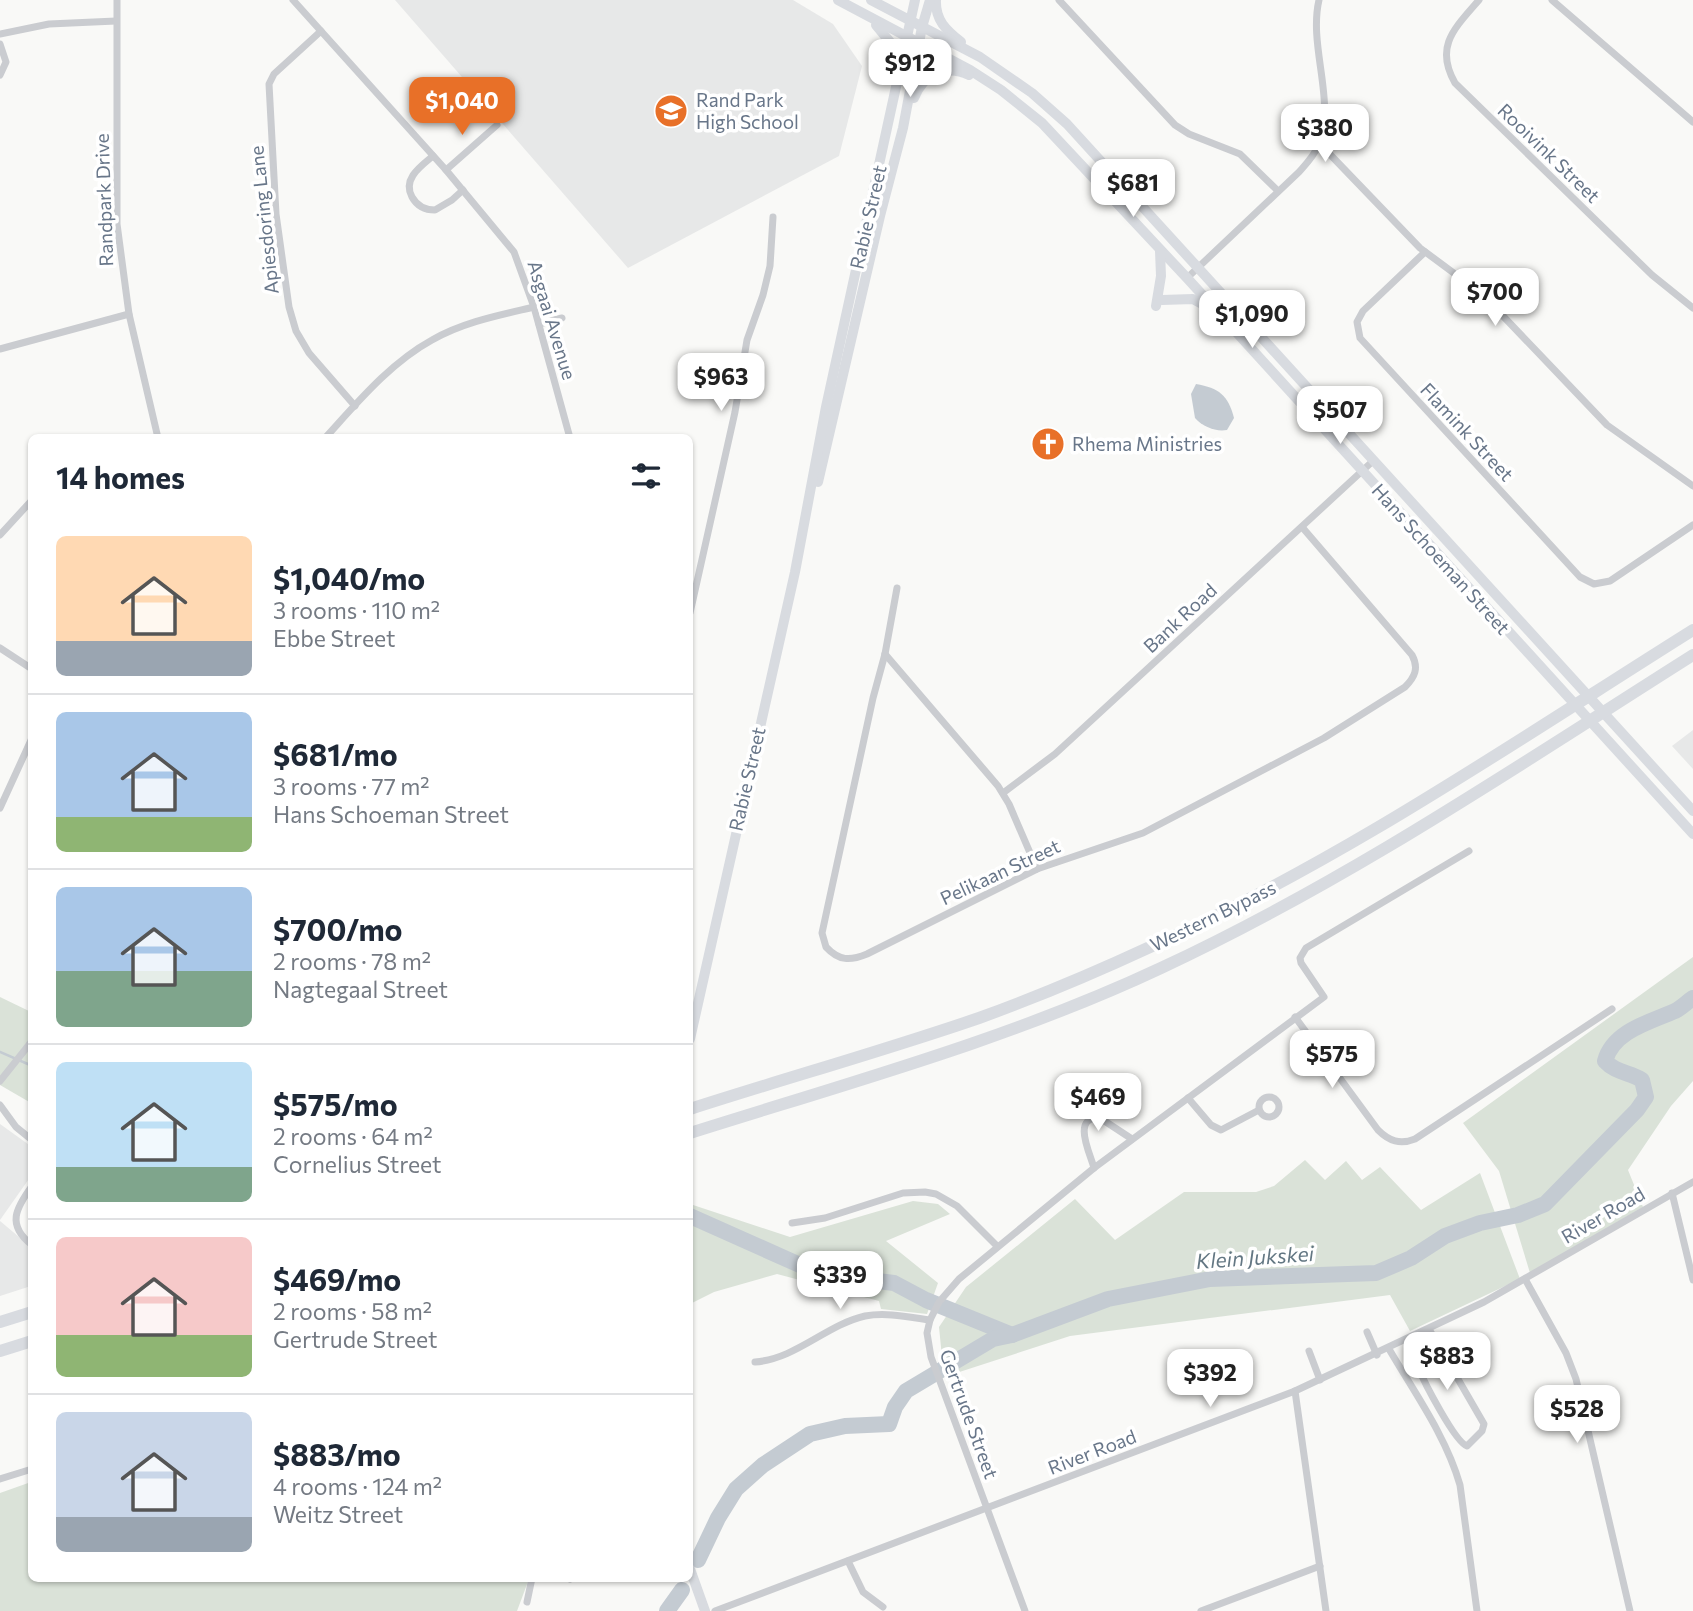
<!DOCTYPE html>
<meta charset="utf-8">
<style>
:root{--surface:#fff;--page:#f6f6f7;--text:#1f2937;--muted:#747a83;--line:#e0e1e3;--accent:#e87028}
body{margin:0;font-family:Commissioner,sans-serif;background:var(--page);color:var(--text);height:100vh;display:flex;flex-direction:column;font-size:26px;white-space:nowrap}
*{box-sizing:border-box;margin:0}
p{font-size:23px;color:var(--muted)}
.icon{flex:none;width:38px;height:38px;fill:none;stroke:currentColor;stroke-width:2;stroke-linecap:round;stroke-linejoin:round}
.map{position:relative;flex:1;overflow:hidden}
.drawer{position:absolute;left:28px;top:434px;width:665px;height:1148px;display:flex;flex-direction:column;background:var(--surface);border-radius:10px;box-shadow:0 2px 5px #0004}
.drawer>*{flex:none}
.price{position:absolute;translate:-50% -60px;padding:0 16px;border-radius:14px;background:#fff;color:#222;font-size:23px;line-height:46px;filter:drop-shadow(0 2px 4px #0008)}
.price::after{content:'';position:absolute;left:50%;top:42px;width:21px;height:16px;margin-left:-10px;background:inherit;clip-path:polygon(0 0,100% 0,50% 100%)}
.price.selected{background:var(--accent);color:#fff}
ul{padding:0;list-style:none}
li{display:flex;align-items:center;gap:21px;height:175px;padding:0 28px}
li+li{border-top:2px solid var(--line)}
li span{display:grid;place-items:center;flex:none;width:196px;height:140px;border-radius:10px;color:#555}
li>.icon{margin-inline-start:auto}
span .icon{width:84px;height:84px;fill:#fffc;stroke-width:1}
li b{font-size:30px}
h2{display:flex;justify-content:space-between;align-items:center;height:84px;padding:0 28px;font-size:30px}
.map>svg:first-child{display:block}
.built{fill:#e7e8e8}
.green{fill:#dae2d8}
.water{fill:#c4cbd2}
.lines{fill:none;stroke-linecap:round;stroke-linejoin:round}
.stream{stroke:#c4cbd2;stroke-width:2.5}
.river{stroke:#c4cbd2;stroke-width:16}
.street{stroke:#caccd0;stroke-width:7}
.secondary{stroke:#d8dbe0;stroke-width:10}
.highway{stroke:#d8dbe0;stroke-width:12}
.labels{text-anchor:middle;stroke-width:7;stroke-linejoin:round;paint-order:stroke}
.poi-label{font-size:19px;fill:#687689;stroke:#fff;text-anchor:start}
.street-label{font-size:19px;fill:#687689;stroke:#fff}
.water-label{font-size:21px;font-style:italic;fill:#637783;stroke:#fff}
</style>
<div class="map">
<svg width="1693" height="1611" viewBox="0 0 1693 1611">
<rect width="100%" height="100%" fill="#f9f9f7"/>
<!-- built -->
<g class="built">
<polygon points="395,0 793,0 833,24 862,66 839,156 628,268"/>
<polygon points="1693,730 1693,769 1672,746"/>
<polygon points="0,1124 32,1147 31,1176 0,1220"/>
<polygon points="0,1221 32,1248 31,1286 0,1296"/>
</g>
<!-- green -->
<g class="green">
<polygon points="1693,957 1693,1081 1671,1106 1628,1170 1643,1207 1530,1273 1499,1171 1463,1123"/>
<polygon points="0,997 31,1012 31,1103 0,1085"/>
<polygon points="1305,1160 1325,1180 1346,1161 1362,1180 1380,1167 1421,1210 1480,1173 1520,1279 1410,1331 1390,1295 1070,1336 944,1377 939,1327 966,1287 1075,1199 1115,1240 1184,1192 1256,1192 1274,1186"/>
<polygon points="913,1201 938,1204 950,1214 886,1241 938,1283 927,1314 881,1309 879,1301 777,1274 714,1292 690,1304 690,1204 790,1237"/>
<polygon points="31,1482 32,1578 529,1579 517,1611 0,1611 0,1493"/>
</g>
<!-- water -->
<path class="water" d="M1196,384C1219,388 1228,395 1234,418L1227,430C1216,432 1203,427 1195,418L1191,394Z"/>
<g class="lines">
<!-- stream -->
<polyline class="stream" points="0,1052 30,1065"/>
<!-- river -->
<g class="river">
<polyline points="690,1216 820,1274 894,1283 926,1300 1012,1335"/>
<path d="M698,1560L718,1518L736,1489L763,1465L810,1434L845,1426L889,1424L895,1407L906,1391L993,1339L1012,1335L1108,1299L1210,1279L1376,1273L1411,1258L1445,1236L1480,1223L1518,1215L1545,1204L1637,1110L1646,1097L1642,1080C1629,1072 1616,1073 1605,1061C1613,1031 1650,1022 1675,1011C1681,1008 1687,1002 1693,998"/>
<polyline points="667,1611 682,1590"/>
</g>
<!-- street -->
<g class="street">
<polyline points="117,0 117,224 129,314 158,438"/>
<polyline points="293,0 446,170 514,252 534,307 570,438"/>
<polyline points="1059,0 1175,125 1189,134 1240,154 1278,191"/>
<path d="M1479,0C1455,28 1434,46 1455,83L1652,275L1693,308"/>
<polyline points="1552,0 1693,122"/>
<polyline points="321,31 274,74 269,84 276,214 289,307 296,331 309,353 355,406"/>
<polyline points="0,34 49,24 116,21"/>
<polyline points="0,44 6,62 0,75"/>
<polyline points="1320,144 1420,248 1482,294 1607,425 1693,486"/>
<path d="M433,156C421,166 402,179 412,197C417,206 425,210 435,210L452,200L463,190"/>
<polyline points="446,170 497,125"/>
<polyline points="1425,252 1363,311 1357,322 1360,338 1580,577 1594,584 1610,581 1693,525"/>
<path d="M1187,278L1299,172C1306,164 1314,156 1318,146C1337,103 1308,47 1319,0"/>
<polyline points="539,324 562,318"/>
<polyline points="0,349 129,314"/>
<path d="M325,438C357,403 390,363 432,340C463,322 500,315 534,307"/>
<polyline points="0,535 32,500"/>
<path d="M897,588L885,654L873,698L822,933L826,947C839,961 850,961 867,954L1037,869L1143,833L1324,738L1405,687C1415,677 1419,668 1412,655L1302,527"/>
<polyline points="690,613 735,412 747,340 763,295 770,266 773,217"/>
<polyline points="0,648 32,669"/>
<polyline points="885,654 998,786 1009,804 1037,869"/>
<polyline points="1003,793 1055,754 1374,460"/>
<polyline points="0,808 32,738"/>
<path d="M1295,1017L1378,1130C1389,1141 1400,1145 1415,1139L1612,1009"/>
<polyline points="0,1081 32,1041"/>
<circle cx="1269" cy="1107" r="10"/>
<polyline points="1188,1098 1211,1125 1221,1130 1259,1110"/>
<polyline points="0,1105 16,1127 32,1140"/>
<path d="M1094,1168C1090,1153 1071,1116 1100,1118L1132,1139"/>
<path d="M32,1186C16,1208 6,1225 32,1245"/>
<polyline points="1672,1193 1693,1280"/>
<polyline points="792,1223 825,1218 903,1193 925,1192 936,1194 957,1206 997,1246"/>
<polyline points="1525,1279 1566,1353 1576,1379 1630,1611"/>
<path d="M1429,1329L1484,1424L1482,1431L1467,1446C1455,1442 1424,1382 1418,1367L1420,1360L1437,1343"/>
<polyline points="1367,1332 1377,1355"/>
<path d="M1389,1349C1414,1392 1446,1436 1460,1485L1477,1611"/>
<polyline points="1309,1351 1320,1380"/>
<path d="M755,1362C796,1359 826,1325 865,1316C886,1312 909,1317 930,1320"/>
<polyline points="1295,1391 1326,1611"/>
<polyline points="0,1479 32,1469"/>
<polyline points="848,1561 863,1592 883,1607"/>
<polyline points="570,1579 571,1578"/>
<polyline points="527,1602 532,1578"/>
<polyline points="715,1611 1295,1391 1484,1302 1693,1182"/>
<polyline points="1025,1611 931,1357 927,1333 930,1320 939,1302 959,1279 1094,1168 1324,997 1301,963 1300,958 1306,948 1469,851"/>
<polyline points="1201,1611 1320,1566"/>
</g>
<!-- secondary -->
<g class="secondary">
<polyline points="838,0 970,70 1001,90 1042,123 1187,278 1693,834"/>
<polyline points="871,0 980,57 1032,93 1067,124 1693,811"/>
<path d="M936,0C935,20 946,30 961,42"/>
<polyline points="876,25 890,42 898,74"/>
<path d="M914,98C923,74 946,64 969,75"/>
<polyline points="1162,300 1193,299 1208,307"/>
<polyline points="1156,306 1161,276 1160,251"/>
<polyline points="818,482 880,216 903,128 922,27 930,0"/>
<polyline points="690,1039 795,572 826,407 915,0"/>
<polyline points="690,1569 705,1611"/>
</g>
<!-- highway -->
<g class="highway">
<path d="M690,1109C786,1078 883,1051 979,1018C1037,997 1094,973 1150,947C1342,861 1516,741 1693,630"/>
<path d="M690,1133C848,1083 1010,1039 1161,968C1348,881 1519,765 1693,655"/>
<polyline points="0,1322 32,1312"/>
<polyline points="0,1351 32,1341"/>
</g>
</g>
<!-- icons -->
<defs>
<symbol id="school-disc" viewBox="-11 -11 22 22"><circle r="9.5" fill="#e87028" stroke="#fff"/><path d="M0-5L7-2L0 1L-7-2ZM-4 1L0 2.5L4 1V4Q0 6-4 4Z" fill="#fff"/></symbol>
<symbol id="church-disc" viewBox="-11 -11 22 22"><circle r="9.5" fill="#e87028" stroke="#fff"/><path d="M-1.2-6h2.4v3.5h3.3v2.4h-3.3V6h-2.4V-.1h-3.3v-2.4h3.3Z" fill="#fff"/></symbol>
</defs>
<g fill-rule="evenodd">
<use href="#school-disc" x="652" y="92" width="38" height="38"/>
<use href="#church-disc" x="1029" y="425" width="38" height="38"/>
</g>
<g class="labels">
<!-- poi labels -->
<g class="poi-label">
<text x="696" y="107">Rand Park<tspan x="696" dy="22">High School</tspan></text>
<text x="1072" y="451">Rhema Ministries</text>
</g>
<!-- street labels -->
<g class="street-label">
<text transform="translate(1549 153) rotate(44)" y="7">Rooivink Street</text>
<text transform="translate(104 200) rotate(-92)" y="7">Randpark Drive</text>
<text transform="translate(868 217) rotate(-77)" y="7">Rabie Street</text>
<text transform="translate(264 220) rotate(-96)" y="7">Apiesdoring Lane</text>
<text transform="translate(552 320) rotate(73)" y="7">Asgaai Avenue</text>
<text transform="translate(1467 432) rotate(47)" y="7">Flamink Street</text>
<text transform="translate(1441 559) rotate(48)" y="7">Hans Schoeman Street</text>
<text transform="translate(1180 618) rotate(-43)" y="7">Bank Road</text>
<text transform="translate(747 779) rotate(-77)" y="7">Rabie Street</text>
<text transform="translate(1000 872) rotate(-25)" y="7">Pelikaan Street</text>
<text transform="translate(1213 916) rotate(-26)" y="7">Western Bypass</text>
<text transform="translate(1603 1215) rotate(-30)" y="7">River Road</text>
<text transform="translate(969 1414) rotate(70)" y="7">Gertrude Street</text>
<text transform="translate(1092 1452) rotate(-21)" y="7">River Road</text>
</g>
<!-- water labels -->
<g class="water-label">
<text transform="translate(1255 1258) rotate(-4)" y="7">Klein Jukskei</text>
</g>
</g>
</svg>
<b class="price" style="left:910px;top:99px">$912</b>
<b class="price selected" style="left:462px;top:137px">$1,040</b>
<b class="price" style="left:1325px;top:164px">$380</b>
<b class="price" style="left:1133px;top:219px">$681</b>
<b class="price" style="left:1495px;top:328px">$700</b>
<b class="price" style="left:1252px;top:350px">$1,090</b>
<b class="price" style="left:721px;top:413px">$963</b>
<b class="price" style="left:1340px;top:446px">$507</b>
<b class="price" style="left:1332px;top:1090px">$575</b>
<b class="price" style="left:1098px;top:1133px">$469</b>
<b class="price" style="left:840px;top:1311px">$339</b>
<b class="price" style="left:1447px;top:1392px">$883</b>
<b class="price" style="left:1210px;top:1409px">$392</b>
<b class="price" style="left:1577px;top:1445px">$528</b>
<section class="drawer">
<h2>14 homes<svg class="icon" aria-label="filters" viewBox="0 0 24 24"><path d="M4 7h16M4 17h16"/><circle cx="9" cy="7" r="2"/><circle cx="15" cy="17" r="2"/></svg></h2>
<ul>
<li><span style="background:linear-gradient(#ffd9b3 75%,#9aa5b1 0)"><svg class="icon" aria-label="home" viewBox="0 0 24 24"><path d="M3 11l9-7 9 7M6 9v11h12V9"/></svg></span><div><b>$1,040/mo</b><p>3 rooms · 110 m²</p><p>Ebbe Street</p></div></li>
<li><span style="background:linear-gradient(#a9c7e8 75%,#8fb573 0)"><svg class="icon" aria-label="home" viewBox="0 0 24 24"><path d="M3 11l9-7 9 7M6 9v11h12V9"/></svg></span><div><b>$681/mo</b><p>3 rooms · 77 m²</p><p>Hans Schoeman Street</p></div></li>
<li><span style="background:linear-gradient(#a9c7e8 60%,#7fa58c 0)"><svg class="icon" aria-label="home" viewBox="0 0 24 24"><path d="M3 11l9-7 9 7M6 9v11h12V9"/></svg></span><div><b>$700/mo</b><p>2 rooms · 78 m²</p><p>Nagtegaal Street</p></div></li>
<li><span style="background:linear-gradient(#bfe0f5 75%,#7fa58c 0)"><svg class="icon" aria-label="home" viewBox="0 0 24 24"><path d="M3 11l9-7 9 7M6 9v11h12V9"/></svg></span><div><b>$575/mo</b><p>2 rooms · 64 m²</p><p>Cornelius Street</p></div></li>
<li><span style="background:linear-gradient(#f6c9c9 70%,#8fb573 0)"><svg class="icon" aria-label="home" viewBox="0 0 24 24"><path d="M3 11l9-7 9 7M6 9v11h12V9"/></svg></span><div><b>$469/mo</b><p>2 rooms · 58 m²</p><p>Gertrude Street</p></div></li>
<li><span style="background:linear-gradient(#c9d6e8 75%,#9aa5b1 0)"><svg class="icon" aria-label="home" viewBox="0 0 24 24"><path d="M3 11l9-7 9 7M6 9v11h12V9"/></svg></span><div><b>$883/mo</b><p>4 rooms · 124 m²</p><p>Weitz Street</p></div></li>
</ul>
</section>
</div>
